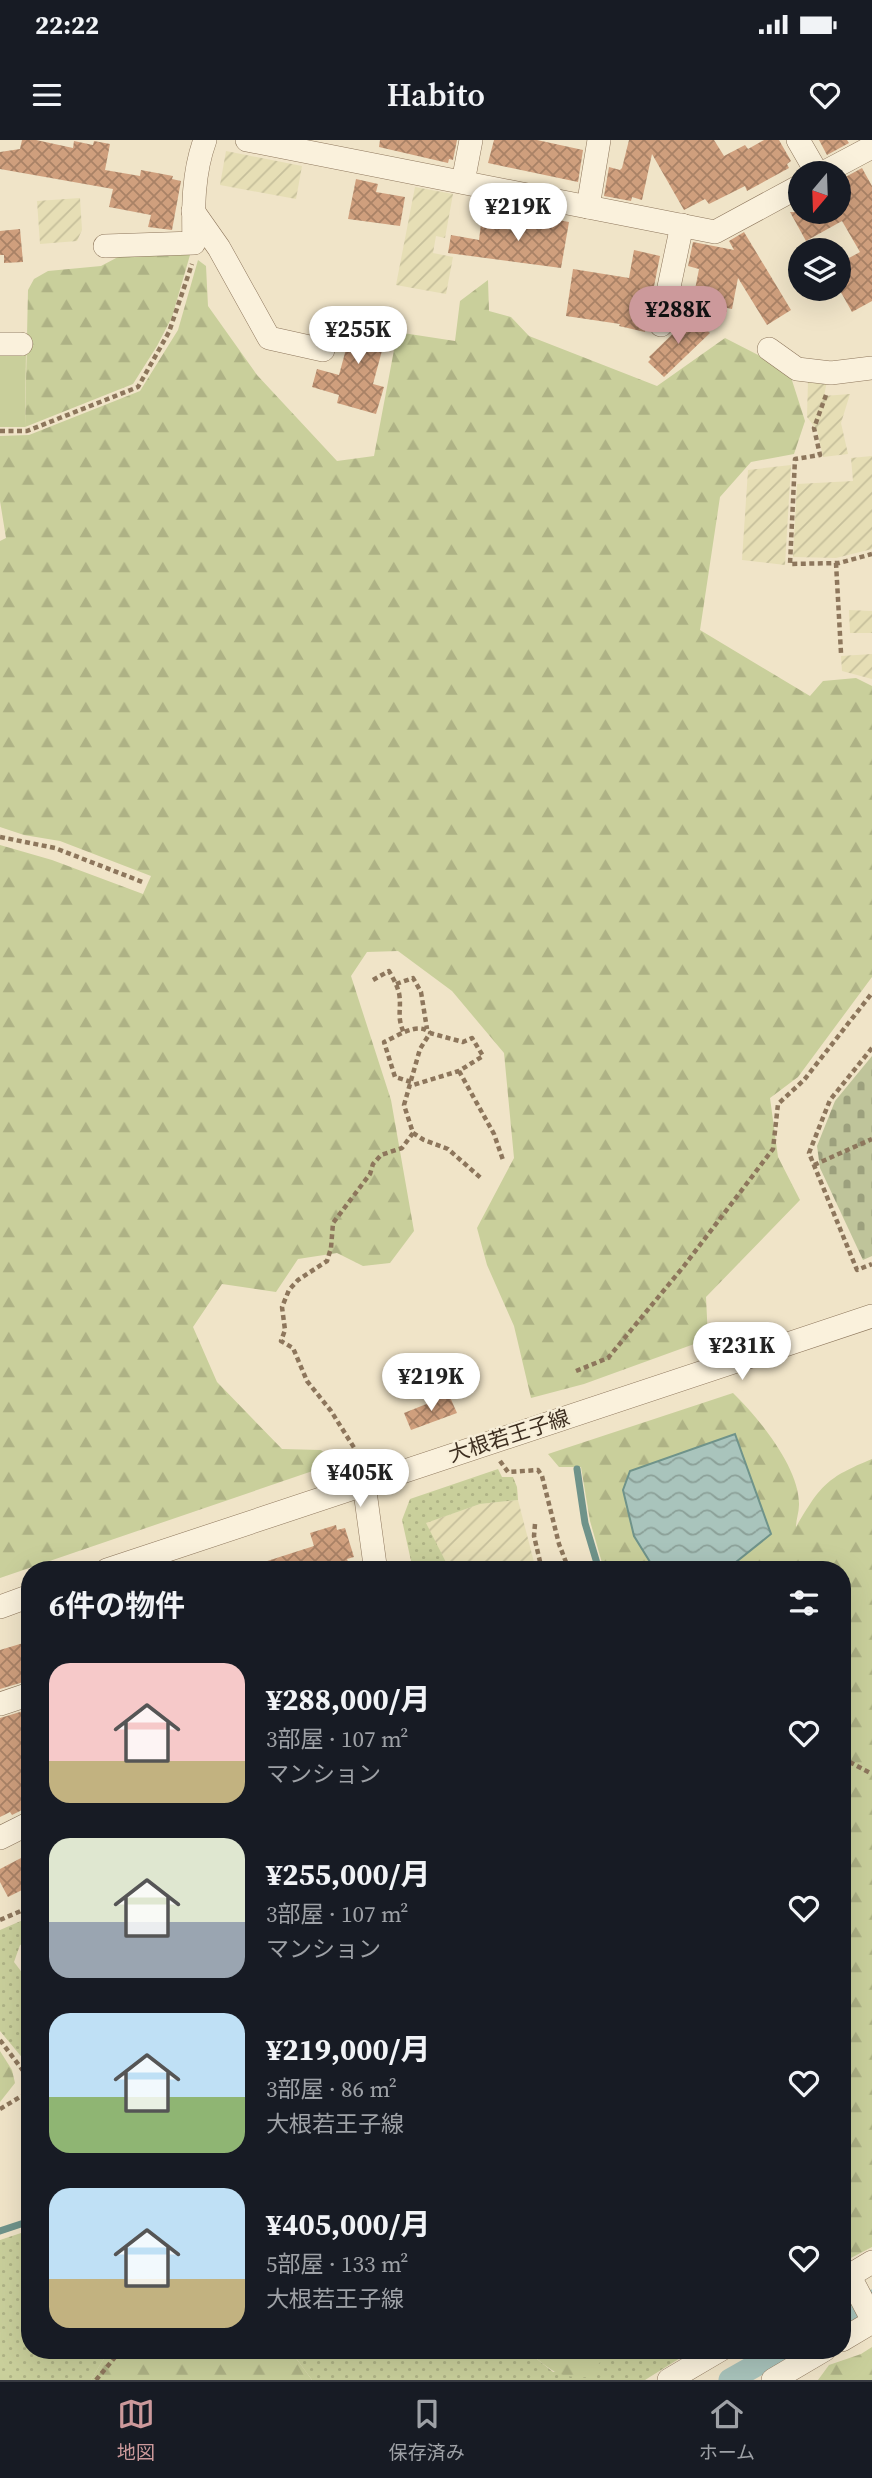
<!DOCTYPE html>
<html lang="ja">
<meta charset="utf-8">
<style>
:root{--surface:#171b24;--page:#242831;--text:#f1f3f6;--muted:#9ea1a6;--line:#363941;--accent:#cc999b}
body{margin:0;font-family:"Source Serif 4","Noto Sans JP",serif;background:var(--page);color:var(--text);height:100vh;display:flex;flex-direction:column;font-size:26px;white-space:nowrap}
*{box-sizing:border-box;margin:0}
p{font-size:23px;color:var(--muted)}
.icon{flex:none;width:38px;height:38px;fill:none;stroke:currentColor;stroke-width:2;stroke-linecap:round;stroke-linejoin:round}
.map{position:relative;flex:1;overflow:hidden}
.sheet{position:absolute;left:21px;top:1421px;width:830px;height:798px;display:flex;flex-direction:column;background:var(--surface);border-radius:28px;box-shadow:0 7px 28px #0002}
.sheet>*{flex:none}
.needle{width:46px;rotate:199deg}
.tools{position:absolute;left:788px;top:21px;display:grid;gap:14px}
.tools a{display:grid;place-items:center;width:63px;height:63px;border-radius:50%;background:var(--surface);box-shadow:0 7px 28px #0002;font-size:35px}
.price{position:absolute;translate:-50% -60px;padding:0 16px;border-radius:24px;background:#fff;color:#222;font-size:23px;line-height:46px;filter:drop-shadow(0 2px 4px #0008)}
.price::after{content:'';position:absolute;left:50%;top:42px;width:21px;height:16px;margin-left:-10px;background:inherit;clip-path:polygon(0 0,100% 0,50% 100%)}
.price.current{background:var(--accent);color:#111}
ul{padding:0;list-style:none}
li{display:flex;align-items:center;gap:21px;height:175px;padding:0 28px}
li span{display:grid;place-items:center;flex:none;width:196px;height:140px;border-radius:21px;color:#555}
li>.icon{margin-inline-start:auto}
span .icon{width:84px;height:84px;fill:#fffc;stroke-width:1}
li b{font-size:30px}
h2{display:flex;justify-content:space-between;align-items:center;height:84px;padding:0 28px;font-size:30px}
.status{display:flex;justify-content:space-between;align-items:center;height:49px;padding:0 35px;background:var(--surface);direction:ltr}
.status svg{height:19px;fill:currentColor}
header{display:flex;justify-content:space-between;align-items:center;height:91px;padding:0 28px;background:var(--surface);font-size:32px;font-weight:600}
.dock{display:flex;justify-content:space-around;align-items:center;height:98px;border-top:2px solid var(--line);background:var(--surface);font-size:19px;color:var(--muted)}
.dock a{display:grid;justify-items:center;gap:4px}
.dock .current{color:var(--accent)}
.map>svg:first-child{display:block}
.farmland{fill:url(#farmland-furrows)}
.grass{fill:url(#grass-dots)}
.forest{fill:url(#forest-firs)}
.cemetery{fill:url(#cemetery-stones)}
.pitch{fill:#c9cf9b}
.water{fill:url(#water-waves);stroke:#6f938a;stroke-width:2}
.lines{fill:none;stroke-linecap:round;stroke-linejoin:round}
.stream{stroke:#6f938a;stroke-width:7}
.canal{stroke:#a9c4bc;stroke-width:23}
.building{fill:url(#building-cross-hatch)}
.minor-casing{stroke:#8d765c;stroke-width:24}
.path{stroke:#8d765c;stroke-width:4.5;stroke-dasharray:5 3.5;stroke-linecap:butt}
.minor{stroke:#faf1dc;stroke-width:23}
.labels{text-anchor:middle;stroke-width:5;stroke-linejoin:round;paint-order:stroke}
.street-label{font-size:21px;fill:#3d2e20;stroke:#f7eed8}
</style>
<div class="status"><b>22:22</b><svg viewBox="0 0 49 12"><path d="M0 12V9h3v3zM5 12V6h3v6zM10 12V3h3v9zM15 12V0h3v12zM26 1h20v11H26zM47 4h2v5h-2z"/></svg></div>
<header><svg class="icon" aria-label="menu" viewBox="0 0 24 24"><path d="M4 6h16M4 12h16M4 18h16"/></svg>Habito<svg class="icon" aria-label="heart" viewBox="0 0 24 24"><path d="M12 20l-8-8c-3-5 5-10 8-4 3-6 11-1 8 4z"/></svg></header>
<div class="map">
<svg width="872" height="2240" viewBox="0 0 872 2240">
<defs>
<pattern id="farmland-furrows" width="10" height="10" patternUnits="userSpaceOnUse" patternTransform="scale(1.75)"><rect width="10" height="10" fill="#e6deb5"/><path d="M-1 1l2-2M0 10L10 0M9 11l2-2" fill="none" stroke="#c6bf9b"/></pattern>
<pattern id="grass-dots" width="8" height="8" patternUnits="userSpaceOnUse" patternTransform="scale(1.75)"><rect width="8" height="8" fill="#c9cf9b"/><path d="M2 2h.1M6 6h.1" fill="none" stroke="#aeb285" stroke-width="1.8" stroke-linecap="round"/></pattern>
<pattern id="forest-firs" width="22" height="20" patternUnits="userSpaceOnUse" patternTransform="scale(1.75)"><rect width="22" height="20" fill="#c9cf9b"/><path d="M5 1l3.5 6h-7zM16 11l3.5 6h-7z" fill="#aeb285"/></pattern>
<pattern id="cemetery-stones" width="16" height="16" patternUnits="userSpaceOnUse" patternTransform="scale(1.75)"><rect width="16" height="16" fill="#bfc49a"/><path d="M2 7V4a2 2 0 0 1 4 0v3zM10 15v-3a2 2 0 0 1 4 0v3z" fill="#9ca07d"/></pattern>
<pattern id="water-waves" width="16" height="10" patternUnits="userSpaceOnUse" patternTransform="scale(1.75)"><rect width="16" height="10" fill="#a9c4bc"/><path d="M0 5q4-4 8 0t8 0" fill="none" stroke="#8ba098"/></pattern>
<pattern id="building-cross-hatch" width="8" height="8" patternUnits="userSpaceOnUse" patternTransform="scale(1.75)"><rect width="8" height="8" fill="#cf9f7d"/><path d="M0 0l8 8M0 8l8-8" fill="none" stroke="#a98266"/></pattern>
</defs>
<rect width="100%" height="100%" fill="#f0e4c8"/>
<!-- farmland -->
<g class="farmland">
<polygon points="226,11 302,26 296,59 220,45"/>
<polygon points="415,47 453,54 445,98 436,96 433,113 453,117 446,154 396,145"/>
<polygon points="80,58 82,90 77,101 40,104 37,61"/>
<polygon points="808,240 827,241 824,256 850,254 841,283 848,314 823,317 817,290 807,277"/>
<polygon points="872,316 872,409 836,418 793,417 797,344 853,341 851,318"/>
<polygon points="791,325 785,425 742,420 748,330"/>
<polygon points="849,470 872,471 872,493 850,493"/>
<polygon points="872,514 872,539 842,531 841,516"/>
<polygon points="518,1360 536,1430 450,1430 425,1383 480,1364"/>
</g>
<!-- grass -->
<g class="grass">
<polygon points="498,1329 502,1337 513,1337 517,1347 518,1360 480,1364 426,1383 450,1430 413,1430 402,1380 410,1359"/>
<polygon points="30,1777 30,1801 20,1805 14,1822 30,1843 30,1927 0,1891 0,1790"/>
<polygon points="30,2090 30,2210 109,2210 91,2240 0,2240 0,2100"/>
<polygon points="290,2210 526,2210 553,2232 604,2218 609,2210 693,2210 645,2240 312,2240"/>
</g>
<!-- forest -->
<g class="forest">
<polygon points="185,110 190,115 172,177 157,206 133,244 25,287 28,150 34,139 48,131 101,126 118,117"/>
<polygon points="198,120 206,126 208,166 257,235 337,321 374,316 394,210 403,193 455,201 460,161 488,140 489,171 511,177 529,196 657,246 725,198 789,231 805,281 794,314 751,322 720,357 700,490 810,556 823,541 856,538 872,546 872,837 798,937 770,958 778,1017 800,1060 706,1157 708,1199 584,1244 531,1258 514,1186 487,1125 477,1088 514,1018 504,913 452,851 398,811 367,812 351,836 391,960 414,1091 390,1123 363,1126 337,1113 298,1119 276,1152 222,1144 193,1187 217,1242 282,1309 321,1310 336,1323 0,1438 0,705 52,720 143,754 151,736 60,701 24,695 0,687 0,401 6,398 0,361 0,296 29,295 140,251 178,190"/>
<path d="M733,1253C758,1277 800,1328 799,1365C799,1372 796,1380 796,1387C821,1345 826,1338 872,1319V2107L847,2120L842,2113V1430H726L771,1394L623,1350L634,1396L655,1430H604L590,1381L581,1327H559L548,1314Z"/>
<polygon points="0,1911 12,1930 15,1943 0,1962"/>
<polygon points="872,2207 872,2240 818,2240 829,2225 861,2214"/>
<polygon points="109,2210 290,2210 312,2240 91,2240"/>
<path d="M526,2210H609L589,2237C557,2239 550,2229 526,2210Z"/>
</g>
<!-- cemetery -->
<polygon class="cemetery" points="872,916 872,1116 863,1120 820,1028 817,1006 835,961"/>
<!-- pitch -->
<polygon class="pitch" points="0,211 26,211 25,287 0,287"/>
<!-- water -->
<polygon class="water" points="735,1294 771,1394 726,1430 655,1430 634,1396 623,1350 630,1331"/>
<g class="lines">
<!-- stream -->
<g class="stream">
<polyline points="577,1329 585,1383 599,1430"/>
<polyline points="0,2091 30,2081"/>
</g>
<!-- canal -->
<g class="canal">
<polyline points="842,2177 872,2161"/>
<polyline points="730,2240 783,2210"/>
</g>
</g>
<!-- building -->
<g class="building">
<polygon points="22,0 36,0 73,8 74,1 93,5 94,1 110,4 105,30 140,36 141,30 173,36 172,39 181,41 172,90 148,87 151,75 109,67 113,49 0,29 0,12 20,9"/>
<polygon points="380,0 457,0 453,20 449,19 448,23 379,7"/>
<polygon points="494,0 537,0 583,10 578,42 488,23"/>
<polygon points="629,0 714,0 724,16 745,5 748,9 764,0 779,0 791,21 787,24 789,28 747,51 745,46 709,64 705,59 684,70 652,14 642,60 632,57 631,61 604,56 609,27 620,30 622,28"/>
<polygon points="819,0 847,0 849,3 827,15"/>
<polygon points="862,28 872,46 872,161 852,172 838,147 838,124 860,112 842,81 806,101 790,72 838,72 838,41"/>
<polygon points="356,39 378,44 376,52 405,57 400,86 348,79"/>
<polygon points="526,74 569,82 561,128 448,113 451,95 479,100 481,84 522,92"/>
<polygon points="20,89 23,122 4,123 4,115 0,115 0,91"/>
<polygon points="744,92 791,170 767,185 738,138 732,169 727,168 727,172 692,165 699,129 688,126 693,102 734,110 729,101"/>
<polygon points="634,110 660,116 645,192 619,186 620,184 566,176 573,129 629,138"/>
<polygon points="356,172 390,181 373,244 384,247 376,274 337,263 339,255 312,247 317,229 339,235"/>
<polygon points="691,176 710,193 664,237 648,222 651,219 649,217"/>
<polygon points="449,1255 457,1273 411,1290 404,1273"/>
<polygon points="336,1385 337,1390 345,1388 354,1417 347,1419 351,1430 253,1430 252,1426 314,1406 310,1393"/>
<polygon points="30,1501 30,1540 0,1549 0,1510"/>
<polygon points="30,1569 30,1666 12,1675 10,1672 0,1677 0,1578"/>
<polygon points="23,1717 30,1729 30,1746 8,1757 0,1742 0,1729"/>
</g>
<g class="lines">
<defs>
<g id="minor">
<polyline points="247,0 715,92 800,46"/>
<polyline points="798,0 817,33"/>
<polyline points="823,33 872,7"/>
<polyline points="463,42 471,0"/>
<polyline points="588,67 599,0"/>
<polyline points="193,71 219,108 269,198 323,210"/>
<path d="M105,106L194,103C193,67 193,33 205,0"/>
<polyline points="661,185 682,85"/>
<polyline points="0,204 21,204"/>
<polyline points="769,209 797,229 831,233 872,228"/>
<polyline points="364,1344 375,1425 373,1430"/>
<polyline points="107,1430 872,1176"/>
<polyline points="0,1467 30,1456"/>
<polyline points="0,1564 30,1554"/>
<polyline points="0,1698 30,1683"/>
<polyline points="849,2135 872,2179"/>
<polyline points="842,2140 872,2122"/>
<polyline points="842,2200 872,2182"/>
<polyline points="669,2240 720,2210"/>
<polyline points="773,2240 824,2210"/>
</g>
</defs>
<!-- minor casing -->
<use href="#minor" class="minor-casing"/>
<!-- path -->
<g class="path">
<polyline points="826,255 814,288 820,315 795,319 790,424 839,423 872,414"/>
<polyline points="0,291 27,291 138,247 169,192 192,124"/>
<polyline points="836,423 841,513"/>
<polyline points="0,697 55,708 145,743"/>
<path d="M373,840L389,831C393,838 397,845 399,853C402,869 396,876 404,893"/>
<polyline points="396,844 413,838 421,852 427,889"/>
<polyline points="872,908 830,960 809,1013 857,1130 872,1124"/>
<polyline points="459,931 494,994 503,1020"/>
<path d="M411,942L395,937L384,902C398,896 418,881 430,893"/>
<polyline points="413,993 424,1000 448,1009 482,1039"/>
<polyline points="814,1025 872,999"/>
<polyline points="576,1231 608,1218 684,1126 773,1009 778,964 804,940 872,853"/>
<polyline points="500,1321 508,1332 538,1330 542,1336 559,1404 569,1430"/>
<polyline points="360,1323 358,1314 331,1271 307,1241 293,1208 281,1201 285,1190 282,1167 289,1150 298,1140 327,1121 331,1108 333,1083 370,1034 373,1024 381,1015 402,1008 413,993 404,965 420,909 430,893 463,902 472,898 483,916 459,931 410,946"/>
<polyline points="535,1384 534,1396 542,1430"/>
<polyline points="842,1618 872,1634"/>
<polyline points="0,1780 30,1767"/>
<polyline points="0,1900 30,1940"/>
<polyline points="0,1969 30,1951"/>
<polyline points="96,2240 121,2210"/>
</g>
<!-- minor -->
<use href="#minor" class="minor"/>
</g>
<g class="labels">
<!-- street labels -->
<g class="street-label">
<text transform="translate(509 1296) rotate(-18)" y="7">大根若王子線</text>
</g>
</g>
</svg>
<div class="tools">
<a><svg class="needle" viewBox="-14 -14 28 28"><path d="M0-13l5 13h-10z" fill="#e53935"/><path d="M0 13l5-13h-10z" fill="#9ea1a6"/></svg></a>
<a><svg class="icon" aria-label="layers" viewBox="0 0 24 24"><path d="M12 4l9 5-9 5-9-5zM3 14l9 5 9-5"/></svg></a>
</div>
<b class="price" style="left:518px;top:103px">¥219K</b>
<b class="price current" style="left:678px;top:206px">¥288K</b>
<b class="price" style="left:358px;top:226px">¥255K</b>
<b class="price" style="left:742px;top:1242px">¥231K</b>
<b class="price" style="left:431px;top:1273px">¥219K</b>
<b class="price" style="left:360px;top:1369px">¥405K</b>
<section class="sheet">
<h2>6件の物件<svg class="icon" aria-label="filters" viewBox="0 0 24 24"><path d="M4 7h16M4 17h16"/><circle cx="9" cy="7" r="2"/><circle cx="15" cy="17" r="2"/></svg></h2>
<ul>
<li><span style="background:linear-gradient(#f6c9c9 70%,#c2b280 0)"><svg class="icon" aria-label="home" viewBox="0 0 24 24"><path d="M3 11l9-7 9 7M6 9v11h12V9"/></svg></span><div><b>¥288,000/月</b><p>3部屋 · 107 m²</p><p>マンション</p></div><svg class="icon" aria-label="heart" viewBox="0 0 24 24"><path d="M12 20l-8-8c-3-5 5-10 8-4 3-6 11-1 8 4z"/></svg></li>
<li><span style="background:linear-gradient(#dfe7d0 60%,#9aa5b1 0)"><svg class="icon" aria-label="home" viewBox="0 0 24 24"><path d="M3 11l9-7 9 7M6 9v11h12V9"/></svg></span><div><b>¥255,000/月</b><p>3部屋 · 107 m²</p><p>マンション</p></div><svg class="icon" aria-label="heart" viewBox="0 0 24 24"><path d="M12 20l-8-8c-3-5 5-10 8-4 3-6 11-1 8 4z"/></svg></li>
<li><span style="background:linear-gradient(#bfe0f5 60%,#8fb573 0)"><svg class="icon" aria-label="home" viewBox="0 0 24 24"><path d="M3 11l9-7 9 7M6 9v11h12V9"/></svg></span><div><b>¥219,000/月</b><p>3部屋 · 86 m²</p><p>大根若王子線</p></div><svg class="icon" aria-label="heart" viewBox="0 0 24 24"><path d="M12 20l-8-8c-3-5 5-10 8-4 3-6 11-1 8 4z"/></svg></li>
<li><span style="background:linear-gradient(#bfe0f5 65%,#c2b280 0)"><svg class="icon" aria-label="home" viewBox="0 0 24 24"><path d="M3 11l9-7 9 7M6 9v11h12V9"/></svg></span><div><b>¥405,000/月</b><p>5部屋 · 133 m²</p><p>大根若王子線</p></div><svg class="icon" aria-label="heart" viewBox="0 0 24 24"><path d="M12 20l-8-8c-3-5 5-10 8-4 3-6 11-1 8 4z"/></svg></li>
</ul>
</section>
</div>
<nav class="dock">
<a class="current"><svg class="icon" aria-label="map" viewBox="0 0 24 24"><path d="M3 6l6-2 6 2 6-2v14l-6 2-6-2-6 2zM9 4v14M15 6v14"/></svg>地図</a>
<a><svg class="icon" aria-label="saved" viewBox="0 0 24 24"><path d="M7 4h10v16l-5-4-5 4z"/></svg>保存済み</a>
<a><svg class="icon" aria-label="home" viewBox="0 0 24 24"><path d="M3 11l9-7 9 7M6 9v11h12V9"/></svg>ホーム</a>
</nav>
